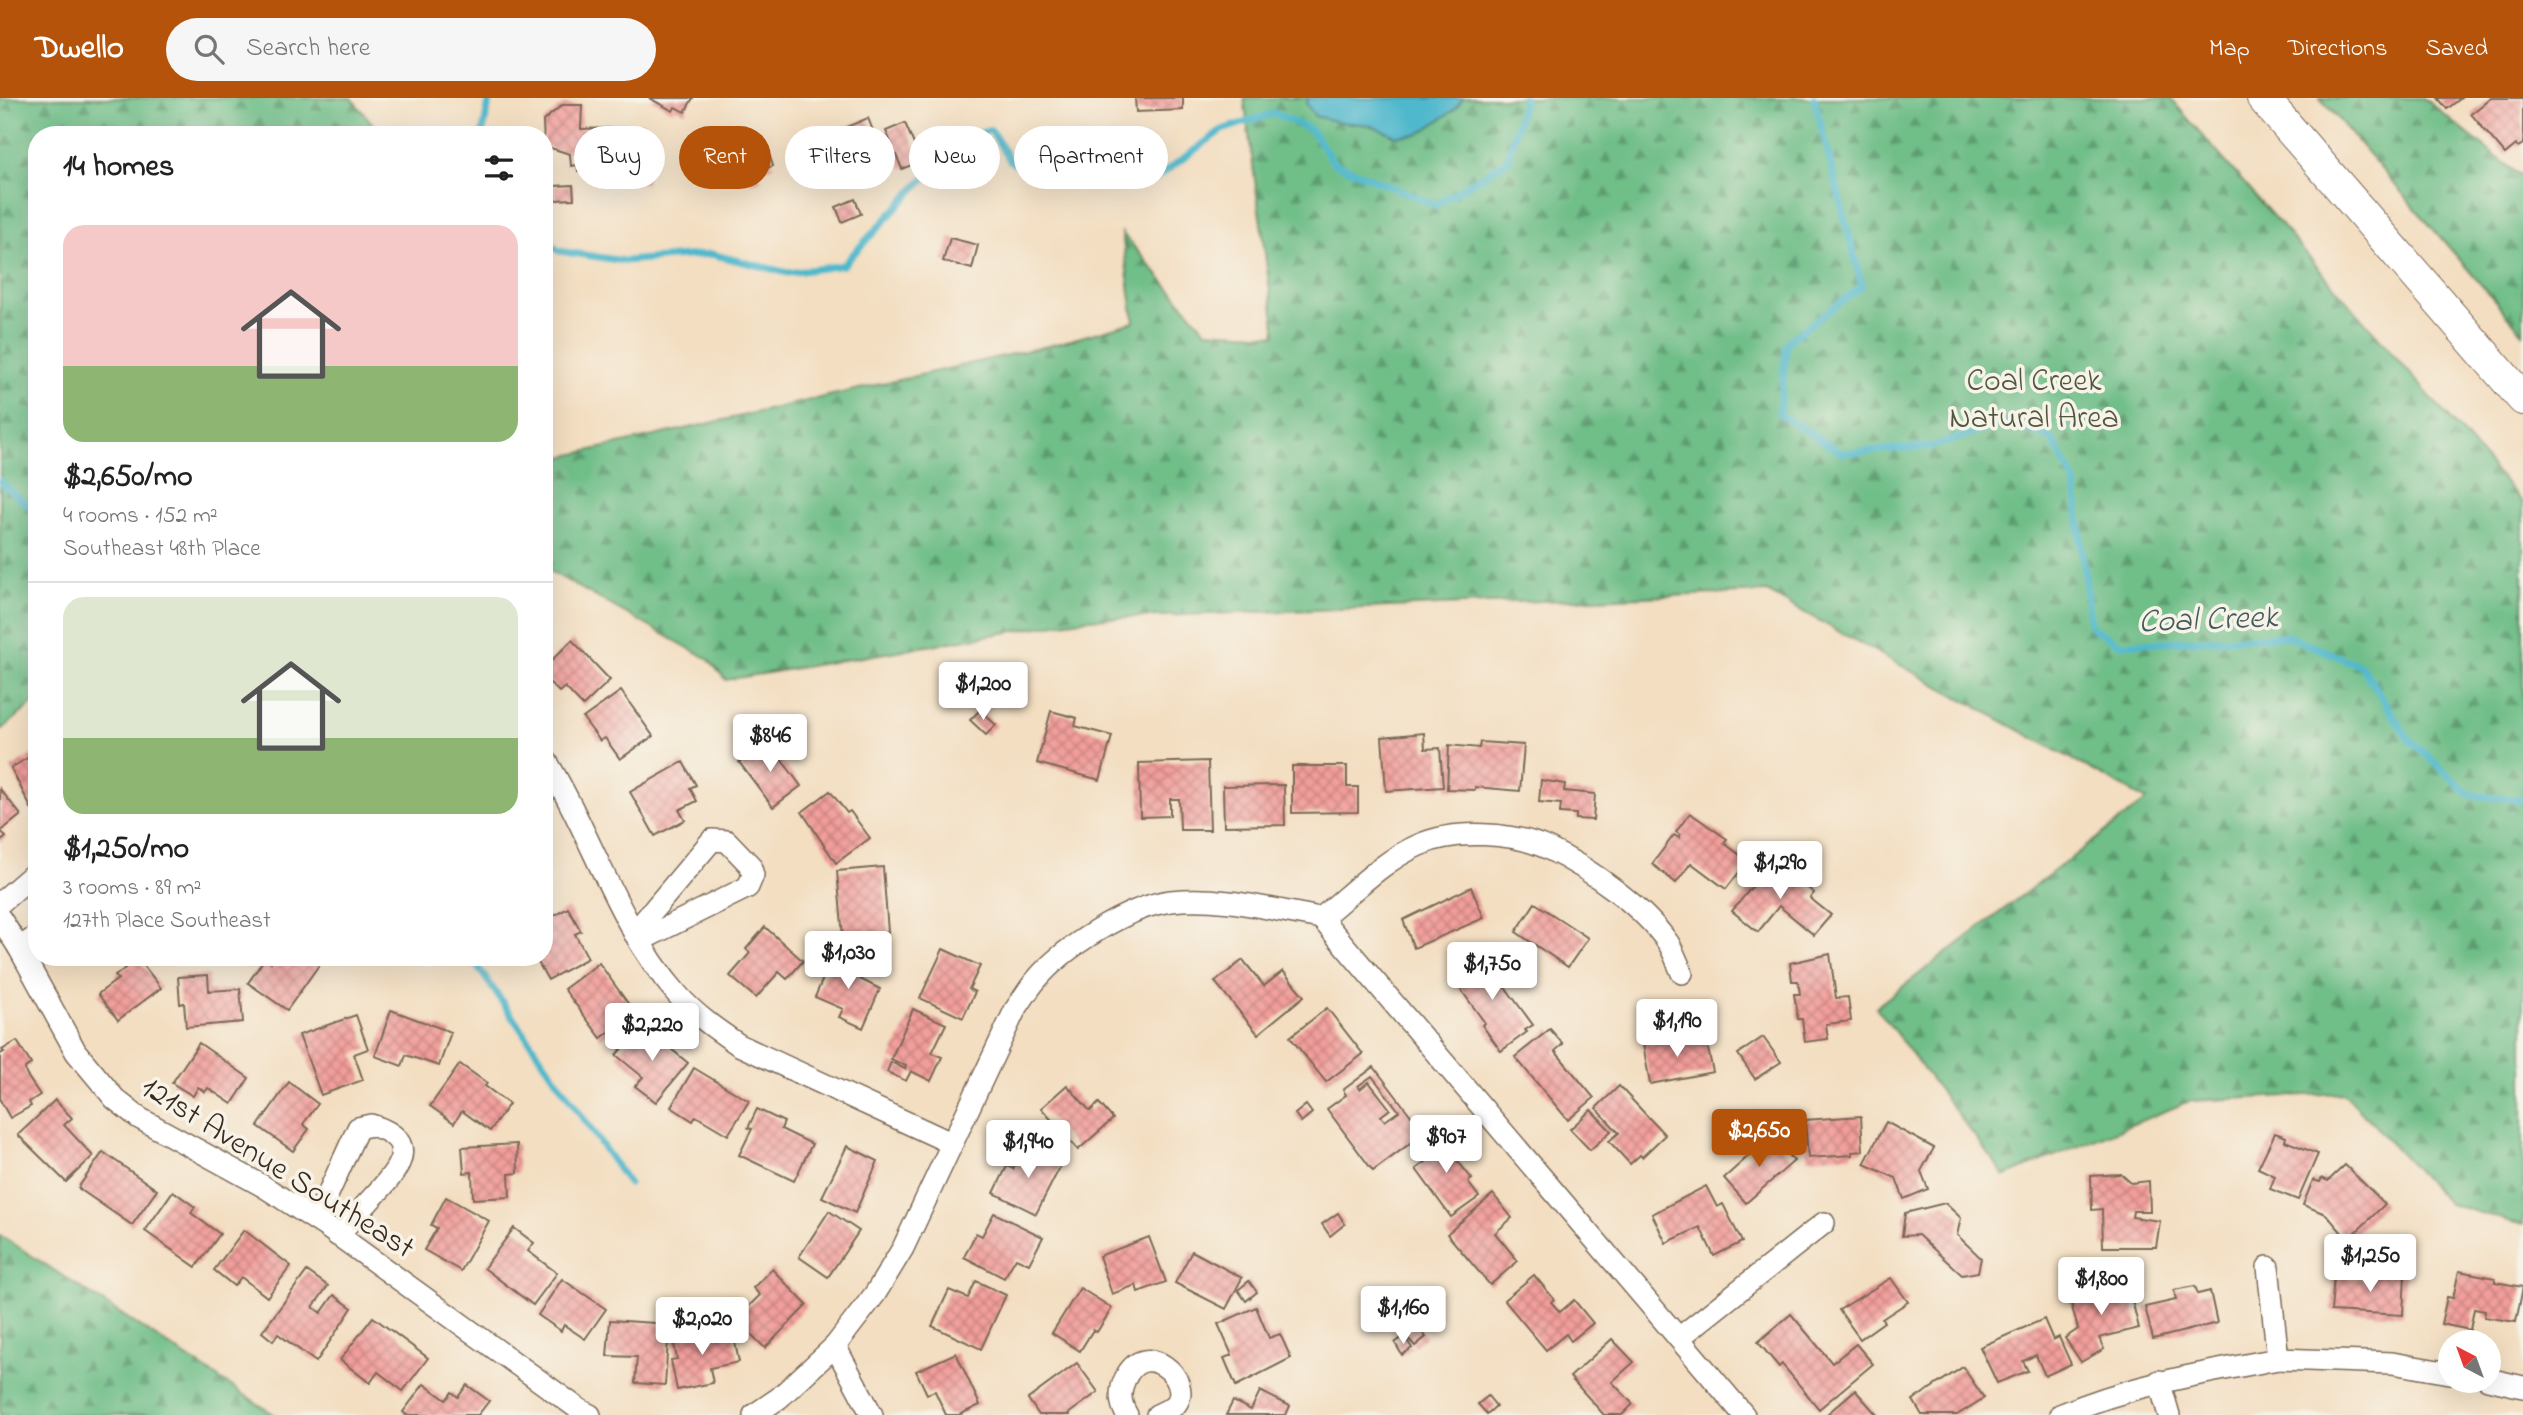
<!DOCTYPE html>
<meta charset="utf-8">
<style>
:root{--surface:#fff;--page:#f6f6f6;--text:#222;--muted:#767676;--line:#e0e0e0;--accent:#b45309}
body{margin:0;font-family:"Indie Flower",sans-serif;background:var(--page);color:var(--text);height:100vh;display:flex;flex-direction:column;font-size:26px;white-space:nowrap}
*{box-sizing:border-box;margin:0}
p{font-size:23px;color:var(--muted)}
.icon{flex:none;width:38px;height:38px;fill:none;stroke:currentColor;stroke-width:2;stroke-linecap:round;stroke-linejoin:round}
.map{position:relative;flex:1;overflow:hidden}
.panel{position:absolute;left:28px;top:28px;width:525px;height:840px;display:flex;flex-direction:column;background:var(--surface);border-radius:28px;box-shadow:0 7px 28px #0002}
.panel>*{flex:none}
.hud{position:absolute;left:574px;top:28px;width:665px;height:63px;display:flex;gap:14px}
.needle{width:46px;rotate:319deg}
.buttons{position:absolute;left:2438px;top:1232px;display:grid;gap:14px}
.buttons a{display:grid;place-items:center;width:63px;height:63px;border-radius:50%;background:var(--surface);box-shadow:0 7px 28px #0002;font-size:35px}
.price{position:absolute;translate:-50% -60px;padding:0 16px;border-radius:7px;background:#fff;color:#222;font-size:23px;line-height:46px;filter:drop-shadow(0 2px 4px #0008)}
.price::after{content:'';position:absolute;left:50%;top:42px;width:21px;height:16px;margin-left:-10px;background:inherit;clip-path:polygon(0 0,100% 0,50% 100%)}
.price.on{background:var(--accent);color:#fff}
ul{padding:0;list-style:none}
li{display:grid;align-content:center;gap:14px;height:371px;padding:0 35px}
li+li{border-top:2px solid var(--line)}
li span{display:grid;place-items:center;height:217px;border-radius:21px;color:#555}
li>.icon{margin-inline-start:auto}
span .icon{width:126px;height:126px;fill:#fffc;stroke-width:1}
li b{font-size:30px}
h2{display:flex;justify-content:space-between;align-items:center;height:84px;padding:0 35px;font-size:30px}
.pill{padding:0 24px;border-radius:32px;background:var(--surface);box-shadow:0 7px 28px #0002;font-size:24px;line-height:63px}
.pill.on{background:var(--accent);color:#fff}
header{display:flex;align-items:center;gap:42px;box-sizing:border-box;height:98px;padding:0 35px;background:var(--accent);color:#fff}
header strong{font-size:33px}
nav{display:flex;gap:38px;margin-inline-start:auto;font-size:24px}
.search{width:490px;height:63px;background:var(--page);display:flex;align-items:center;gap:18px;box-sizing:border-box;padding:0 24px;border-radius:38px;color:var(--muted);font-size:26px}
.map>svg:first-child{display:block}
.forest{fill:url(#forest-firs);stroke:#557453;stroke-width:2}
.water{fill:#4fb8cc;stroke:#457175;stroke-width:2}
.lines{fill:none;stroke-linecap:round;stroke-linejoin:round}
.stream{stroke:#4fb8cc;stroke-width:7}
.building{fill:url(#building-cross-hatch);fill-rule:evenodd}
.minor-casing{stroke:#7b6957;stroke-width:24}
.primary-casing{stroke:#7b6957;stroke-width:34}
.minor{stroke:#fff;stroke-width:21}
.primary{stroke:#fff;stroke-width:32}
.labels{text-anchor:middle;stroke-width:7;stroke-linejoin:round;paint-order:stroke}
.park-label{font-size:32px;fill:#4f573f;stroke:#f7f3e8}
.street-label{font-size:32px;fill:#3b2a1e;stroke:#f7f3e8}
.water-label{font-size:33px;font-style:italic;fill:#425c5b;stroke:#f7f3e8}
</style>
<header>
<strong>Dwello</strong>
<div class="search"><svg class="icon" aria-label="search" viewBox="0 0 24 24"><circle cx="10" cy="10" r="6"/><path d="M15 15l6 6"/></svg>Search here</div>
<nav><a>Map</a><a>Directions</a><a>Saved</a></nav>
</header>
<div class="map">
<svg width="2523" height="1317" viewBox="0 0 2523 1317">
<defs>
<pattern id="forest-firs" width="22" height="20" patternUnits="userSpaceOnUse" patternTransform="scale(1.75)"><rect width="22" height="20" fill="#6fbe88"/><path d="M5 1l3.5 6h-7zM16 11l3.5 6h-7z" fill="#5c9b6f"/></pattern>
<pattern id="building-cross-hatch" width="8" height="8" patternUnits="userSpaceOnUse" patternTransform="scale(1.75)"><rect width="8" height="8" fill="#f29e9b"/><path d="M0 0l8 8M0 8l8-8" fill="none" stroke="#c5817e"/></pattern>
</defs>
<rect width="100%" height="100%" fill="#f7f3e8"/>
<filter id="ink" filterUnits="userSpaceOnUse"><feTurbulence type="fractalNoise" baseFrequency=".0143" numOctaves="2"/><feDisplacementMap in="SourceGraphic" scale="14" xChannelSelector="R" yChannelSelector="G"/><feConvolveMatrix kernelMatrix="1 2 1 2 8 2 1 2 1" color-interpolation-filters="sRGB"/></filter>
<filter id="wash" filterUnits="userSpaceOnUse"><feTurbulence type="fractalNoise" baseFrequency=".00686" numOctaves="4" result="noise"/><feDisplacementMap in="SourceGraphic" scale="28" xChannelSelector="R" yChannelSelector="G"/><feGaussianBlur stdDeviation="1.57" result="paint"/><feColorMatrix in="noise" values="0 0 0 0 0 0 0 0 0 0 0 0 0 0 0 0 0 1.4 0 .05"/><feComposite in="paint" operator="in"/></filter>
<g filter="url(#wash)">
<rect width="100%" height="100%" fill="#f3dec1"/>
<!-- forest -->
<g class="forest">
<polygon points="0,0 351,0 382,37 37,37 37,602 0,633"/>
<polygon points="1244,0 2170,0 2523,405 2523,1127 2449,1106 2344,995 2190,1003 2005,1078 1876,909 2147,702 1767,494 1086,521 726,582 708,561 544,470 544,352 553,361 1056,246 1134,224 1122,135 1206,233 1276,237"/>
<polygon points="2320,0 2423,0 2523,80 2523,235"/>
<polygon points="0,1137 275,1317 0,1317"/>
</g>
<!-- water -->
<polygon class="water" points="1308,0 1463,0 1454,12 1419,36 1396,38 1371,27 1338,24 1315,18 1306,6"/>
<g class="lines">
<!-- stream -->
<g class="stream">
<polyline points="1814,0 1862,188 1787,244 1779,316 1842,355 1935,348 2007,324 2051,340 2075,384 2090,528 2120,546 2288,538 2361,568 2409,641 2470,697 2523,702"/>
<polyline points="482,37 490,0"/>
<polyline points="544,141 559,153 624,163 711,156 788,175 843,167 962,40 991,32 1010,63 1043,82 1155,81 1222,32 1274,15 1311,32 1334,65 1435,107 1507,63 1524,0"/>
<polyline points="0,383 37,416"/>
<polyline points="471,859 629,1086"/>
</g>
</g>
<g id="blocks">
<!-- building -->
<g class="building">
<polygon points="649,0 693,0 685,14 675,9 673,13"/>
<polygon points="1135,0 1183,0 1183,12 1136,14"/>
<polygon points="2438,0 2461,0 2447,11"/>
<polygon points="2491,0 2523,0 2523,46 2518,49 2516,47 2505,56 2471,16"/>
<polygon points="562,7 582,7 581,31 645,29 646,85 623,84 623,71 578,73 578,67 571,68 570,56 544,48 543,23"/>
<polygon points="868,20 881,53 820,78 806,46"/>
<polygon points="905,25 921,63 902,71 886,33"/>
<polygon points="765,43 773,68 758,73 761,82 750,85 739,51"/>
<polygon points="573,87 574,101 555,102 554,88"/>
<polygon points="855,101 861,116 842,124 836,109"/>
<polygon points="950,140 978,147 972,171 943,163"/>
<polygon points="572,542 610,582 583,608 565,589 559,594 544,579 544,574 550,569 548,566"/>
<polygon points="621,593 653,638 620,661 605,640 600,643 583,620"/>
<polygon points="980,612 996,627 986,637 970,622"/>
<polygon points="1051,613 1077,620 1075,628 1112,638 1100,682 1037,665"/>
<polygon points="1424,635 1425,651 1440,650 1443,689 1386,693 1382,639"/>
<polygon points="767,642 801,688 773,709 739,664"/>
<polygon points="1480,644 1524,647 1520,693 1475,689 1475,692 1447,691 1449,647 1479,650"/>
<polygon points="37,654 37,712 33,714 11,670"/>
<polygon points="1208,663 1210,732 1180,732 1179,701 1170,701 1170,718 1140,719 1139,665"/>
<polygon points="683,664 696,687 690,690 697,703 679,712 685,722 655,738 630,694"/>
<polygon points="1292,668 1347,668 1347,689 1358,689 1358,714 1292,715"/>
<polygon points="1541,682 1565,686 1564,693 1595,696 1593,722 1576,721 1576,716 1560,715 1561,706 1539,704"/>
<polygon points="1284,687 1285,727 1224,728 1223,688"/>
<polygon points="0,691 21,717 1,733 6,739 0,744"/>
<polygon points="830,693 847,715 850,713 870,740 836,765 802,714"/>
<polygon points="1690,715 1727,741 1724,745 1748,763 1726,791 1691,765 1676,785 1652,766 1674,737 1679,740 1680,737 1676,734"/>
<polygon points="1772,764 1787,777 1789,774 1814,795 1810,800 1831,817 1814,837 1779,808 1758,834 1732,813"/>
<polygon points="883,769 888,834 843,838 837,773"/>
<polygon points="1471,789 1484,820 1414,850 1403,822"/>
<polygon points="1535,805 1588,840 1568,869 1516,834"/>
<polygon points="568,810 581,833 575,836 588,860 548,882 535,859 544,859 544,823"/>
<polygon points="765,829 803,863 787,881 779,874 756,900 730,878 750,855 746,851"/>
<polygon points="943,851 980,868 969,891 975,894 963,920 920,900"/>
<polygon points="1481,856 1533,927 1525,932 1527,934 1501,953 1482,927 1485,925 1451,878"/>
<polygon points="1830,856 1836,900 1848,899 1851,923 1826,926 1828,941 1805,944 1802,921 1798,921 1794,896 1800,896 1798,883 1792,883 1790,865"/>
<polygon points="833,857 864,871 860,881 880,891 863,930 839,919 843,911 815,899"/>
<polygon points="274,859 308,859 319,867 287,912 248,885 265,860 271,864"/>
<polygon points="138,860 161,890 118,922 98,896 118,881 115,878"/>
<polygon points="1243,862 1264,888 1283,873 1304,898 1258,936 1215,884"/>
<polygon points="599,865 635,915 601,940 564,891"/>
<polygon points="208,877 209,893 240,891 243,924 186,929 184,905 180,906 178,879"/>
<polygon points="1327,910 1363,956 1326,984 1290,939"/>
<polygon points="913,911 946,926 932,955 942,959 931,983 911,973 906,983 887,974 891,964 905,971 906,968 891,961"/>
<polygon points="391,912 451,934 439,968 406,957 402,968 375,958"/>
<polygon points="356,917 368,951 354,956 363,982 321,997 299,937"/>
<polygon points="642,927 688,965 656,1004 635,988 643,979 616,957"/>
<polygon points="1550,931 1563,946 1555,953 1594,1000 1568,1022 1515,959"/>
<polygon points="1705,937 1713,974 1650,986 1643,946"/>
<polygon points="1763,939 1781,964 1755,981 1738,956"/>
<polygon points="17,943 31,966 25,970 26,976 40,997 29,1004 31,1008 10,1020 0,1002 0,956 4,954 2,952"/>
<polygon points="199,945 249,980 232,1006 208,990 205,994 198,989 193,998 172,985"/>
<polygon points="460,966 487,985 485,988 509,1006 490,1033 462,1013 454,1025 430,1008"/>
<path d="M1374,969L1424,1035L1373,1073L1327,1011L1346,997L1343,992ZM1372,978L1399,1013L1385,1023L1381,1018L1390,1011L1369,984L1360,991L1358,988Z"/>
<polygon points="694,970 749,1003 728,1037 696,1018 693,1023 671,1009"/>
<polygon points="289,984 318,1006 303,1026 309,1031 293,1053 258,1028"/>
<polygon points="1067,987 1090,1013 1099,1005 1113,1021 1078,1052 1041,1010"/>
<polygon points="1619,988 1665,1037 1642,1059 1640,1057 1630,1066 1609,1043 1619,1035 1596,1010"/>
<polygon points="55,1002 72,1020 64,1027 93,1058 66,1084 18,1037"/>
<polygon points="1306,1007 1312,1015 1301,1024 1295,1016"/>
<polygon points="757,1011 784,1024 781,1031 812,1046 794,1083 739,1057 752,1031 748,1030"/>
<polygon points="1591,1012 1611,1033 1590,1052 1570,1031"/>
<polygon points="1861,1018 1863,1053 1852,1054 1852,1057 1808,1060 1805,1022"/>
<polygon points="1886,1024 1934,1050 1921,1073 1928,1091 1904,1101 1896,1080 1864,1066"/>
<polygon points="1439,1034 1456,1056 1454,1058 1472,1081 1468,1084 1479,1099 1451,1119 1416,1071 1426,1064 1416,1051"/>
<polygon points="2275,1035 2286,1039 2285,1043 2318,1056 2298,1102 2270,1091 2275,1078 2258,1070"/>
<polygon points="1771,1038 1794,1063 1746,1105 1724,1080"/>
<polygon points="517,1046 518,1075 509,1076 510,1099 473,1101 472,1074 464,1075 462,1049"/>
<polygon points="847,1048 878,1063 855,1115 822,1099"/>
<polygon points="1024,1049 1061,1067 1036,1116 994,1095 1007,1068 1013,1071"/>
<polygon points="103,1054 157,1092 132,1127 78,1090"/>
<polygon points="2345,1067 2385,1106 2348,1142 2326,1116 2303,1107 2313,1082 2320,1084 2322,1080 2328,1083"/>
<polygon points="2121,1076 2131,1085 2149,1083 2150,1113 2133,1113 2132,1119 2160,1123 2156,1149 2103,1149 2102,1111 2092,1112 2091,1078"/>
<polygon points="1706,1088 1717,1109 1723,1106 1742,1144 1714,1158 1700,1129 1666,1145 1652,1116"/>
<polygon points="173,1093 195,1109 191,1115 220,1136 196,1169 145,1133"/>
<polygon points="1493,1096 1512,1120 1495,1135 1518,1163 1490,1187 1447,1136"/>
<polygon points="446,1099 489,1123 461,1173 424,1152 437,1130 431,1127"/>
<polygon points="1945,1105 1961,1120 1957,1137 1981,1160 1978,1174 1962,1177 1918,1137 1902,1138 1905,1115"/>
<polygon points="829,1113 859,1133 828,1179 799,1159"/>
<polygon points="994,1115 1043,1139 1029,1166 1016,1160 1004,1180 964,1159 976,1135 982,1138"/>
<polygon points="1338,1115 1345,1126 1330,1138 1322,1126"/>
<polygon points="514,1130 534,1145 528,1153 557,1175 533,1207 484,1170"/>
<polygon points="244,1132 291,1168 267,1199 241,1179 234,1188 214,1172"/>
<polygon points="1149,1139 1166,1184 1138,1194 1136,1187 1112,1196 1099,1158"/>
<polygon points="1192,1153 1242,1180 1226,1211 1175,1185"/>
<polygon points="772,1171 807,1207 765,1250 736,1221 760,1197 753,1190"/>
<polygon points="307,1173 328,1188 313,1209 321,1215 334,1197 352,1210 316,1264 278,1236 273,1243 262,1234"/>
<polygon points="2365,1173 2405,1176 2403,1217 2331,1213 2334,1179 2365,1181"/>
<polygon points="2459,1173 2495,1180 2495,1184 2523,1189 2516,1224 2484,1219 2485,1213 2474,1211 2470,1232 2441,1226 2447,1199 2453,1200"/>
<polygon points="1534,1177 1554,1201 1551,1204 1560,1214 1574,1202 1593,1225 1571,1243 1566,1236 1546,1252 1504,1202"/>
<polygon points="1891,1180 1908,1204 1882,1221 1884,1224 1860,1241 1839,1212"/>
<polygon points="562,1181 606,1211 585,1241 564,1227 561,1233 538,1217"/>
<polygon points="2127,1182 2139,1230 2099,1240 2104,1251 2081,1264 2065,1240 2078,1231 2069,1198"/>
<polygon points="976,1183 1006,1197 981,1251 932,1228 949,1192 968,1200"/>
<polygon points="1249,1183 1257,1194 1246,1203 1238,1192"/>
<polygon points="2195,1188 2198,1196 2210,1193 2217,1225 2153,1241 2145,1209 2176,1202 2174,1192"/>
<polygon points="1080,1190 1112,1210 1097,1234 1093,1232 1080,1253 1052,1235"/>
<polygon points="1256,1209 1269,1240 1280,1236 1291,1260 1236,1288 1224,1260 1232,1257 1218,1226"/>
<polygon points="1791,1216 1832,1265 1856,1246 1873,1266 1819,1311 1782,1266 1779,1269 1758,1244"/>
<polygon points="373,1219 428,1260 403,1293 378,1274 370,1285 340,1262"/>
<polygon points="2044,1221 2053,1242 2059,1239 2071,1266 2045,1278 2036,1257 2023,1263 2028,1273 1997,1285 1980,1249"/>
<polygon points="610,1222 669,1226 665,1287 635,1285 637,1259 607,1258"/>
<polygon points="1417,1228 1426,1239 1415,1248 1405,1237"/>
<polygon points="732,1230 739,1264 710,1270 713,1285 677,1292 671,1262 677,1261 673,1241"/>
<polygon points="1404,1238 1412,1250 1402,1257 1395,1245"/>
<polygon points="1612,1241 1634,1264 1612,1284 1633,1306 1622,1317 1604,1317 1570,1279"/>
<polygon points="956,1255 980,1307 959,1317 946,1317 935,1293 927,1296 916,1273"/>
<polygon points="1077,1265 1098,1294 1068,1316 1069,1317 1039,1317 1028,1301"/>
<polygon points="1963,1269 1984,1300 1957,1317 1922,1317 1913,1302"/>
<polygon points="424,1286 446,1302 452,1294 458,1299 467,1287 489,1303 478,1317 406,1317 403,1314"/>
<polygon points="1855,1292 1877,1317 1826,1317"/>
<polygon points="1260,1293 1290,1308 1286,1317 1226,1317 1233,1303 1251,1312"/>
<polygon points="1488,1298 1496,1308 1487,1316 1478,1306"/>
</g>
</g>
</g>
<g filter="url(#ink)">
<use href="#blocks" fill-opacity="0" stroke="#7b6957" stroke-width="2"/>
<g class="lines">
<defs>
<g id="minor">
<path d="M544,659C592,736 617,827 677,896C695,917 717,932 739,947L951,1045"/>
<polyline points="0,805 37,773"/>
<polyline points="0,820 19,850 76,954 115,1001 139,1020 263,1088 328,1130 580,1312 590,1317"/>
<polyline points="1321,820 1744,1317"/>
<path d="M1321,820C1352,795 1382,763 1419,747C1454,731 1514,734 1549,751C1590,771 1643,808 1669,846C1674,855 1678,866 1682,875"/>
<polyline points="634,835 712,742 727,743 750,767 753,777 748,789 639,843"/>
<polyline points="19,850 37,838"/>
<path d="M316,1122L358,1030L371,1027C425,1043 396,1075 372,1100C360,1113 349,1125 337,1137"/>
<polyline points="1679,1240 1824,1125"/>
<polyline points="835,1248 872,1317"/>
<polyline points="2278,1261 2392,1265 2450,1275"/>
<polyline points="2488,1281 2523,1289"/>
<polyline points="2159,1283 2169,1317"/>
<path d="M754,1317L779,1300L835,1248L875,1196L903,1150L1015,912C1022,902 1029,890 1037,881C1064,849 1129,808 1171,803C1220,797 1273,812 1321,820"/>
<path d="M1127,1317C1120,1306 1119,1293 1125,1281C1145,1237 1194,1283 1176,1306C1171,1311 1163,1314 1157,1317"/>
<path d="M2060,1317C2130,1287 2203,1275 2278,1261L2268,1169"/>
</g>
<polyline id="primary" points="2263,0 2523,301"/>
</defs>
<!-- minor casing -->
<use href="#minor" class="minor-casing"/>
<!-- primary casing -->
<use href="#primary" class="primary-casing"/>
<!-- minor -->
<use href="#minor" class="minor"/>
<!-- primary -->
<use href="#primary" class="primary"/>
</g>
</g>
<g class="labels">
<!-- park labels -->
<g class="park-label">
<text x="2034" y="292">Coal Creek<tspan x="2034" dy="37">Natural Area</tspan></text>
</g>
<!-- street labels -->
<g class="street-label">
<text transform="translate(279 1068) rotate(32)" y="11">121st Avenue Southeast</text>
</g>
<!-- water labels -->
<g class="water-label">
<text transform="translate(2208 519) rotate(-2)" y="12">Coal Creek</text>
</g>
</g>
</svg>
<div class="buttons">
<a><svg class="needle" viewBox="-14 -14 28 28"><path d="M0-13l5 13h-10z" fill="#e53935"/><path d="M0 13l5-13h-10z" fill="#767676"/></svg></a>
</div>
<b class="price" style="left:983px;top:624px">$1,200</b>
<b class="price" style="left:770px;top:676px">$846</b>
<b class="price" style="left:1780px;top:803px">$1,290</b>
<b class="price" style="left:848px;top:893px">$1,030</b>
<b class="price" style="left:1492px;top:904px">$1,750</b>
<b class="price" style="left:1677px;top:961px">$1,190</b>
<b class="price" style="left:652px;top:965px">$2,220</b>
<b class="price on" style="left:1759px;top:1071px">$2,650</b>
<b class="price" style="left:1446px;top:1077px">$907</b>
<b class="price" style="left:1028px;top:1082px">$1,940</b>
<b class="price" style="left:2370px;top:1196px">$1,250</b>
<b class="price" style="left:2101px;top:1219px">$1,800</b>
<b class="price" style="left:1403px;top:1248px">$1,160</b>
<b class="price" style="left:702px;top:1259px">$2,020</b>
<div class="hud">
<a class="pill">Buy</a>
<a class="pill on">Rent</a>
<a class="pill">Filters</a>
<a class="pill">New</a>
<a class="pill">Apartment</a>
</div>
<section class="panel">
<h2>14 homes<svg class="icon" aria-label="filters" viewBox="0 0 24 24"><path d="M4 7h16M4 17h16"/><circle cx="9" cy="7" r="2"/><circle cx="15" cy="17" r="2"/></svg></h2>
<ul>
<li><span style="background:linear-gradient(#f6c9c9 65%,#8fb573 0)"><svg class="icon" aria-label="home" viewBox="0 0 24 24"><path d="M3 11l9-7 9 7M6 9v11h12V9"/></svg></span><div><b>$2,650/mo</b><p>4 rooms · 152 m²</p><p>Southeast 48th Place</p></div></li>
<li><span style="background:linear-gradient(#dfe7d0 65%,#8fb573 0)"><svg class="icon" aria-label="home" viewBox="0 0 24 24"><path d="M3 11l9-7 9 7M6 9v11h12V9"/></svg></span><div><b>$1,250/mo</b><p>3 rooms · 89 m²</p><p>127th Place Southeast</p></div></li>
</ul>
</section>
</div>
